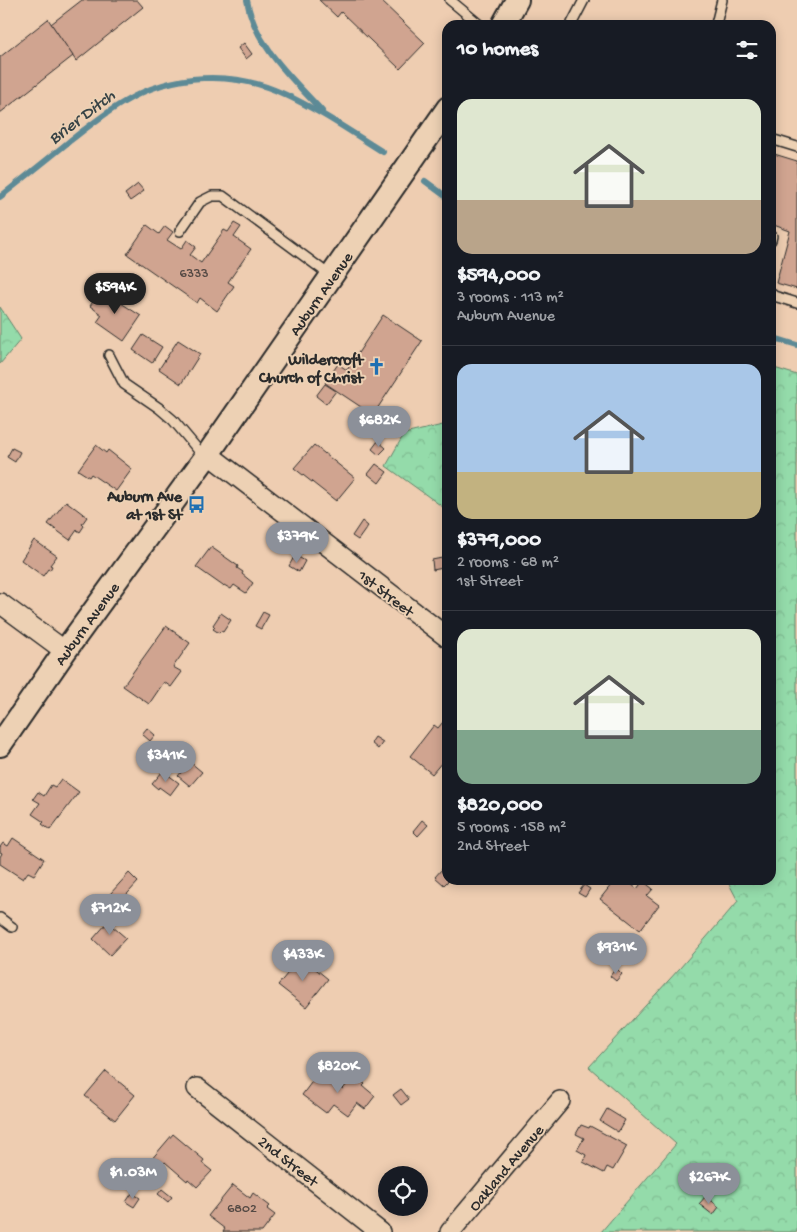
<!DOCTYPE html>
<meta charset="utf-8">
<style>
:root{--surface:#171b24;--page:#242831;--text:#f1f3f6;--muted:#9ea1a6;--line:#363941;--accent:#8c9099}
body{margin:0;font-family:"Gochi Hand",sans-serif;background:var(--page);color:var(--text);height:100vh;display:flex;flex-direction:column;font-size:19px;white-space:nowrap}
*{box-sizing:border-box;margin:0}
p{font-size:16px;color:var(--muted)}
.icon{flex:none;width:28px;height:28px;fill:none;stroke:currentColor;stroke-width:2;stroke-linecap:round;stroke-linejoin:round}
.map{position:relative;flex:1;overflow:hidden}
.drawer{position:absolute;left:442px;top:20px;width:334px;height:865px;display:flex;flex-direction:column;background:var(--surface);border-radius:15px;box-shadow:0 2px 12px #0003}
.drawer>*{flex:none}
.tools{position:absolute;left:378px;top:1166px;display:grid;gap:10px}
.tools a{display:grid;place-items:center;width:50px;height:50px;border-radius:50%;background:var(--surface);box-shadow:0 2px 12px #0003;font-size:25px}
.price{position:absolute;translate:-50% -42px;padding:0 11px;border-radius:18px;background:var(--accent);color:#fff;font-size:16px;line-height:32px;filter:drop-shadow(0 1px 2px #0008)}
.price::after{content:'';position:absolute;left:50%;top:30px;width:15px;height:11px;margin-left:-8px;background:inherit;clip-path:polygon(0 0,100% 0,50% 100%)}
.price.current{background:#222;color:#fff}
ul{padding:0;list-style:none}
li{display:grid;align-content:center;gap:10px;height:265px;padding:0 15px}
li+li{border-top:1px solid var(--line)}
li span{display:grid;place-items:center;height:155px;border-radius:15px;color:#555}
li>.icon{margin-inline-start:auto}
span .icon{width:90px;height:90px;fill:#fffc;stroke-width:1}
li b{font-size:21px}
h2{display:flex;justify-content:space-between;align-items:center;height:60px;padding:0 15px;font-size:21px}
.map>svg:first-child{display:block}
.forest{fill:url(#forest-crowns);stroke:#60836a}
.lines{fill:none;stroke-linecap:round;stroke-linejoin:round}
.stream{stroke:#5d8a96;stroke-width:6}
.building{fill:#d0a490;stroke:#2b2b2b}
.service-casing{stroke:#2b2b2b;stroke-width:12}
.minor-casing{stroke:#2b2b2b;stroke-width:22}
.tertiary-casing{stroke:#2b2b2b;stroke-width:26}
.service{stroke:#edd1b4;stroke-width:9}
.minor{stroke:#edd1b4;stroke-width:19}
.tertiary{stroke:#edd1b4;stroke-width:22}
.labels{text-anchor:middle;stroke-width:4;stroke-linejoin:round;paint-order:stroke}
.number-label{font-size:14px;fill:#544944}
.street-label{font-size:16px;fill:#2b2b2b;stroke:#edd1b4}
.poi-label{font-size:16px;font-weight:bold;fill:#2b2b2b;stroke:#edd1b4;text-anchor:end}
.water-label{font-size:18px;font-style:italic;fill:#374346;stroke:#edd1b4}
</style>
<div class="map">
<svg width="797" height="1232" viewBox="0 0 797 1232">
<defs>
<pattern id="forest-crowns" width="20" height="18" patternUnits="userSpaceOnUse" patternTransform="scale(1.25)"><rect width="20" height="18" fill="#94dbaa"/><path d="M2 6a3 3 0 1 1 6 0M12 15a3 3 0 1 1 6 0" fill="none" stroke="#80bc92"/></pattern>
</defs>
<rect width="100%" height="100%" fill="#eecdb1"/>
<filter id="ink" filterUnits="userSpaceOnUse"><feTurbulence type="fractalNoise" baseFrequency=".02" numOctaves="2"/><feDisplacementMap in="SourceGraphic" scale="10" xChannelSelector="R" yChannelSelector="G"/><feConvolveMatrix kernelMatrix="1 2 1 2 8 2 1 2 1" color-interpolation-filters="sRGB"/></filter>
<g filter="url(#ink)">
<!-- forest -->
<g class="forest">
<polygon points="0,307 21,339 0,364"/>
<polygon points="771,367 797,375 797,1232 601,1232 676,1144 589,1067 680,968 738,901 727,880 771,880"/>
<polygon points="447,424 448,424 447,510 386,466 404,434"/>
</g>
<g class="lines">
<!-- stream -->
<g class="stream">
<path d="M247,0C254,45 293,79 322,111"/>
<polyline points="425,181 448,198"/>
<path d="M0,197C24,178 48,159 71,140C88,127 105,113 124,102C172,73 233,70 284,94C319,110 351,132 383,152"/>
<polyline points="771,337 797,345"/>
</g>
</g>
<!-- building -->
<g class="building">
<polygon points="82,0 137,0 143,7 76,61 51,24"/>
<polygon points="319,0 380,0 425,43 400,69 341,12 337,17"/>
<polygon points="48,19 73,56 0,113 0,57"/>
<polygon points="244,43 252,54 246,59 238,48"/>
<polygon points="771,153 797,161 797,289 776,283 790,231 771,224"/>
<polygon points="138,184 144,191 130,201 125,194"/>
<polygon points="234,223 241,227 234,237 251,249 228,282 234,286 217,311 200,298 197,303 127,254 147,225 159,234 165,226 173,232 167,240 181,249 187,240 196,247 190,255 201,263 224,230 228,232"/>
<polygon points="101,290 141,316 124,341 97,322 102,315 90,306"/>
<polygon points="383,315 422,341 373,415 325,383 338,364 347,370"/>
<polygon points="143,335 162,347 152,363 133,350"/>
<polygon points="178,340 200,354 181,384 159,369"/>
<polygon points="325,384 336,391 326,404 316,396"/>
<polygon points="378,441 386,448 379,455 372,449"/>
<polygon points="96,445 106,453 108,450 132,469 116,491 91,474 89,477 78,470"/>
<polygon points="314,445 355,478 336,501 294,468"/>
<polygon points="12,448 20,452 15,462 7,457"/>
<polygon points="376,464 387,472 379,483 368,474"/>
<polygon points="66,501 87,517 82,524 84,526 80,532 77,530 70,540 48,524"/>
<polygon points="362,521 368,526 358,540 352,536"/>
<polygon points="34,540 57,556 50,565 52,566 50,570 48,569 43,576 21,560"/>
<polygon points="211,547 238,566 237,568 243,572 242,574 253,583 246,593 234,585 231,589 224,585 223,586 196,567"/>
<polygon points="295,555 305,561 299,572 289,566"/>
<polygon points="447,557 448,567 433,570 432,560"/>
<polygon points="263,612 269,615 261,629 255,626"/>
<polygon points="221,613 231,620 223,632 221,631 219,633 213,629 215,627 213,625"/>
<polygon points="166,626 190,643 173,667 182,672 171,687 164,682 149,704 123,686"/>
<polygon points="448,716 448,755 432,774 410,756 434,725 438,728"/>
<polygon points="147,728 155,735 150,741 142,734"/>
<polygon points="375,737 383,742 378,749 371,743"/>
<polygon points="190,762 202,772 190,786 178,776"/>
<polygon points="163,771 179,783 170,795 159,787 158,789 152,784"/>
<polygon points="61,779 79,792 50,830 42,824 44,822 32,814 40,803 33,799 38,792 44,796 51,785 55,787"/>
<polygon points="422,820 428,825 418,836 413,831"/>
<polygon points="13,838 44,859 34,875 28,872 23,879 0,864 0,857 2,853 0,852 0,847 3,843 8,846"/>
<polygon points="448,862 449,880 444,885 435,877"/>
<polygon points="129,873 138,882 111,912 101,904"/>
<polygon points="615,880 626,880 637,889 643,881 653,889 647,896 659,905 640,930 600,899"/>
<polygon points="584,885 590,889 585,897 578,893"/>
<polygon points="111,914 118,920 112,926 126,938 110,955 93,939 107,923 104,921"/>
<polygon points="301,957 328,979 306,1007 278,985"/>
<polygon points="616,968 622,974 616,981 610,976"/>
<polygon points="106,1071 135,1095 115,1120 85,1096"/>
<polygon points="320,1071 343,1089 354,1075 365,1084 363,1086 375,1096 365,1109 357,1103 348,1115 333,1104 326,1113 302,1095"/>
<polygon points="401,1089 409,1099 401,1105 393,1095"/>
<polygon points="607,1109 625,1120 618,1132 600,1121"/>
<polygon points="581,1125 589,1128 590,1126 627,1146 613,1170 607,1167 604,1173 583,1162 586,1155 577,1150 584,1138 576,1134"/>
<polygon points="173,1134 204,1160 202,1163 212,1171 197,1187 188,1179 187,1181 165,1162 159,1169 150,1161"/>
<polygon points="233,1185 250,1198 253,1193 270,1206 267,1209 275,1215 262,1232 223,1232 225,1229 208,1216"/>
<polygon points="162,1189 172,1197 168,1202 158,1194"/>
<polygon points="132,1193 140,1198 134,1207 126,1202"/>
<polygon points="706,1196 719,1207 713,1215 699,1204"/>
</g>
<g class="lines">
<defs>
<g id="service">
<polyline points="450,0 480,25"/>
<polyline points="716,24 722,0"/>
<polyline points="571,25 584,0"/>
<polyline points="771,139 797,147"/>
<polyline points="180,231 200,202 212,196 223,196 331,276"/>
<polyline points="771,240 772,236"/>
<polyline points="771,293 774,296 797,303"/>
<polyline points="109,355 124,384 159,408 173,420 205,458"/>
<polyline points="0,918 12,927"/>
</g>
<g id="minor">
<polyline points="208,454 448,638"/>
<polyline points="0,603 65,651"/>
<polyline points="197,1088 380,1232"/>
<polyline points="450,1232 560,1101"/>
</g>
<g id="tertiary">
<polyline points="503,25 517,0"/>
<polyline points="0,745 65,651 208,454 448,108"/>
</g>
</defs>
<!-- service casing -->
<use href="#service" class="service-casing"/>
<!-- minor casing -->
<use href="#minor" class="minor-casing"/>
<!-- tertiary casing -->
<use href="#tertiary" class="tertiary-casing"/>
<!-- service -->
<use href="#service" class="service"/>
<!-- minor -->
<use href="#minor" class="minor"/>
<!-- tertiary -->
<use href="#tertiary" class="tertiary"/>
</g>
</g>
<!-- icons -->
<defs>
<symbol id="church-bare" viewBox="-9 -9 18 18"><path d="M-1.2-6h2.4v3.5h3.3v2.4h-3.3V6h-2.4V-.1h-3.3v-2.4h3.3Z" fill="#1f6fb2" stroke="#edd1b4" stroke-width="2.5" paint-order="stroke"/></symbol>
<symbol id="bus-bare" viewBox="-9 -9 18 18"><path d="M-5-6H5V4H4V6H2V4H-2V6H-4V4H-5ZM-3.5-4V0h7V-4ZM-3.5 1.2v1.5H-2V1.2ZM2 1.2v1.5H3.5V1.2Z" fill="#1f6fb2" stroke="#edd1b4" stroke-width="2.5" paint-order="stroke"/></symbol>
</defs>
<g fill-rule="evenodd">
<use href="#church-bare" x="364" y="354" width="25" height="25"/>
<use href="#bus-bare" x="184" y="492" width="25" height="25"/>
</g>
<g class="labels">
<!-- number labels -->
<g class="number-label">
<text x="194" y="277">6333</text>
<text x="242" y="1212">6802</text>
</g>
<!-- street labels -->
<g class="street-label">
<text transform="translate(320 293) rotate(-55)" y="6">Auburn Avenue</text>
<text transform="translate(387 592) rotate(38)" y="6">1st Street</text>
<text transform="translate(86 623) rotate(-54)" y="6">Auburn Avenue</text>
<text transform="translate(289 1160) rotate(38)" y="6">2nd Street</text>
<text transform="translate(505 1167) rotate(-50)" y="6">Oakland Avenue</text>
</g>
<!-- poi labels -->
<g class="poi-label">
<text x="363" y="364">Wildercroft<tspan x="363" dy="18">Church of Christ</tspan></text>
<text x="182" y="501">Auburn Ave<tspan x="182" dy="18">at 1st St</tspan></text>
</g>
<!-- water labels -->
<g class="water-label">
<text transform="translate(81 116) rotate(-37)" y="6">Brier Ditch</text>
</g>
</g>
</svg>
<div class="tools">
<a><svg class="icon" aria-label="locate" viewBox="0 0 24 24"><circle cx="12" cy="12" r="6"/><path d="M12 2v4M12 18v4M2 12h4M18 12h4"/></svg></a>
</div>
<b class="price current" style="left:115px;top:315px">$594K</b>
<b class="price" style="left:379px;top:448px">$682K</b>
<b class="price" style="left:297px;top:564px">$379K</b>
<b class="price" style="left:166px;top:783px">$341K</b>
<b class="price" style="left:110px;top:936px">$712K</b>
<b class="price" style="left:616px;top:975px">$931K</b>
<b class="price" style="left:303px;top:982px">$433K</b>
<b class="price" style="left:338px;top:1094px">$820K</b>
<b class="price" style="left:133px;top:1200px">$1.03M</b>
<b class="price" style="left:709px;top:1205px">$267K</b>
<section class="drawer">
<h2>10 homes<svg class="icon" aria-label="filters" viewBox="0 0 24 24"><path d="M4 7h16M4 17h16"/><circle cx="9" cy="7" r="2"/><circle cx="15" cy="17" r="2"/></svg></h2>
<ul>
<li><span style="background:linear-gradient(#dfe7d0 65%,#b9a48a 0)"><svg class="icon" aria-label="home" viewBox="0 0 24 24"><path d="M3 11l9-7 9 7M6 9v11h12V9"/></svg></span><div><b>$594,000</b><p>3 rooms · 113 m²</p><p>Auburn Avenue</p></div></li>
<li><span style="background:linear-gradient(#a9c7e8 70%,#c2b280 0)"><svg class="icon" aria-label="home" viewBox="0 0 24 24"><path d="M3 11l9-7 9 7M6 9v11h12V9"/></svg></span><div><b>$379,000</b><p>2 rooms · 68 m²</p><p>1st Street</p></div></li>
<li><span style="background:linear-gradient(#dfe7d0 65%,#7fa58c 0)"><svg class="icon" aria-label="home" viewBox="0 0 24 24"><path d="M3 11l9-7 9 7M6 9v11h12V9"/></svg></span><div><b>$820,000</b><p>5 rooms · 158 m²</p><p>2nd Street</p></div></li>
</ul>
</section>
</div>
